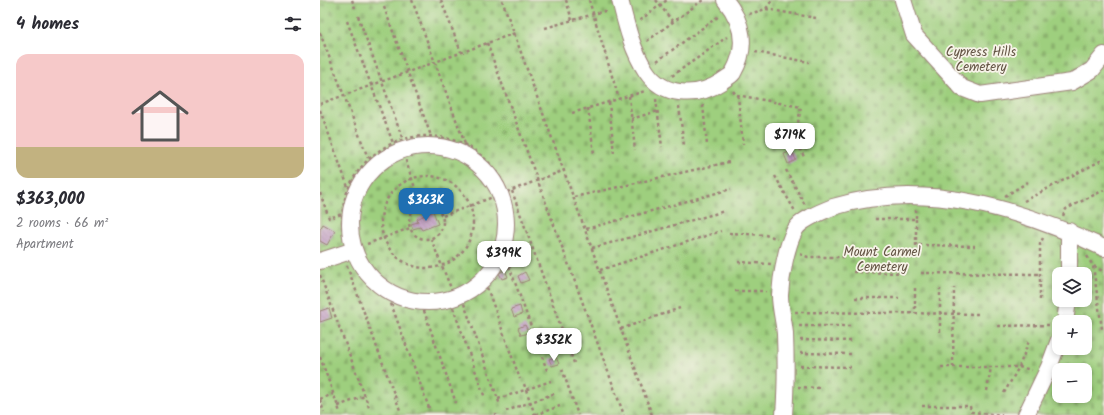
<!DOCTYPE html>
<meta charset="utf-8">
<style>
:root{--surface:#fff;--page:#f7f7f7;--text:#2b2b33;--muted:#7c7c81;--line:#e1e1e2;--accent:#1f6fb2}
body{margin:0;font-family:Kalam,sans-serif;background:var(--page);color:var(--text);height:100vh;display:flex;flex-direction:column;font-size:15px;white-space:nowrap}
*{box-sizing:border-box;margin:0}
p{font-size:13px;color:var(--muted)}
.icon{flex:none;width:22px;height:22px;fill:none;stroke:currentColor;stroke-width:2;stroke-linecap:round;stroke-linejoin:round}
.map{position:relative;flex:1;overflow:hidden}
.side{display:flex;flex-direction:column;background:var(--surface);width:320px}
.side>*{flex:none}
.fabs{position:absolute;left:732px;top:267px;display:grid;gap:8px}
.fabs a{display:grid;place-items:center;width:40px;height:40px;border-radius:8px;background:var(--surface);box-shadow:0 2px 6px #0003;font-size:20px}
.price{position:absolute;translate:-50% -34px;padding:0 9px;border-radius:8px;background:#fff;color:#222;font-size:13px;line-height:26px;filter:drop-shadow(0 1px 2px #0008)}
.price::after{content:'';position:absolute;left:50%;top:24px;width:12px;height:9px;margin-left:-6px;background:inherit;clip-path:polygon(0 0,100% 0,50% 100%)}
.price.on{background:var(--accent);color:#fff}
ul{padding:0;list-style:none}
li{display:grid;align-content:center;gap:8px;height:212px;padding:0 16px}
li+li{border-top:1px solid var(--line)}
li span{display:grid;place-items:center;height:124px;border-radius:12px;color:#555}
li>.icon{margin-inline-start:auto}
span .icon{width:72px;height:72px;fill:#fffc;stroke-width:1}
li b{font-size:17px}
h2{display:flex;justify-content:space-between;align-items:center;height:48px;padding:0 16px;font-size:17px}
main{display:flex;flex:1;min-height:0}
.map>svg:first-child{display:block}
.cemetery{fill:url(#cemetery-stones);stroke:#747754;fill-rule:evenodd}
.building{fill:url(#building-back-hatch)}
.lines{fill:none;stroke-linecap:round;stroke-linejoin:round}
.minor-casing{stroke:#9c8078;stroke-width:18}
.path{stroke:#9c8078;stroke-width:2.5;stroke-dasharray:3 3;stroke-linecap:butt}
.minor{stroke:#fff;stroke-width:16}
.labels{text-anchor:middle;stroke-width:3.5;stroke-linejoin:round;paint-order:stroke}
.park-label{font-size:13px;fill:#635444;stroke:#f7f3e8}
</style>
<main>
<section class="side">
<h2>4 homes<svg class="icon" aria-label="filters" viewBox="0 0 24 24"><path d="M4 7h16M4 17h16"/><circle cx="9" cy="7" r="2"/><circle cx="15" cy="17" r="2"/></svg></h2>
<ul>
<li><span style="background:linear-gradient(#f6c9c9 75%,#c2b280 0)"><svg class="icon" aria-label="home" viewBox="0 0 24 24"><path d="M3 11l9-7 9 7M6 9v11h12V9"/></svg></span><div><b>$363,000</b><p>2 rooms · 66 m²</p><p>Apartment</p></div></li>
</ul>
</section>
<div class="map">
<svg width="784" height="415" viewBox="0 0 784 415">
<defs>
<pattern id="cemetery-stones" width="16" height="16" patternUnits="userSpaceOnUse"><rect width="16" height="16" fill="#9ecf7e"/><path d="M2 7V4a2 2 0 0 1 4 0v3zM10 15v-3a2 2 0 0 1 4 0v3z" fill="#8ab16d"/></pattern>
<pattern id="building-back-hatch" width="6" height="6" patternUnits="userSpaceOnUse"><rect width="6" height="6" fill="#bd99c1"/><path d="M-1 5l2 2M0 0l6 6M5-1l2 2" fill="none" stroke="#9c7c9d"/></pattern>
</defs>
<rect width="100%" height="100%" fill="#f7f3e8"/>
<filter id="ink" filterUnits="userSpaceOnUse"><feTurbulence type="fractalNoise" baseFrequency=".025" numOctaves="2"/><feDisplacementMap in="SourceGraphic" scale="8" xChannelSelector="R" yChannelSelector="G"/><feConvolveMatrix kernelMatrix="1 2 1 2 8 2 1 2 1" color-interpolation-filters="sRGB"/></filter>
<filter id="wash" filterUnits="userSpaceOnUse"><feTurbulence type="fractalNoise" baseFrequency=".012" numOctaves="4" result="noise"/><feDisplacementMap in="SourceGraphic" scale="16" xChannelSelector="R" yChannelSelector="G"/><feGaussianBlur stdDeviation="0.9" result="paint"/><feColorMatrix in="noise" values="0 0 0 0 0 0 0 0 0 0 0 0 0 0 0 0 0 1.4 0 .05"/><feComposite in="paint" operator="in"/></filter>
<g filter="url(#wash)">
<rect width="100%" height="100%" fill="#efe1c4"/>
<!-- cemetery -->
<path class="cemetery" d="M0,0H784V415H0ZM739,274H765V300H739ZM739,322H765V348H739ZM739,370H765V396H739Z"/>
<g id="blocks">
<!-- building -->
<g class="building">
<polygon points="472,151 476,160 468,164 464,154"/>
<polygon points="113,211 118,224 102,230 100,227 93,229 91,224 98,222 97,219"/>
<polygon points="3,224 15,231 7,245 0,241 0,229"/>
<polygon points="185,270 188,277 182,279 179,273"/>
<polygon points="759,271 770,271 770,286 765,285 765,274 759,274"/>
<polygon points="205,272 209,280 201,283 198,276"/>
<polygon points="200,306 202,314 194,317 191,309"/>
<polygon points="9,308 12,318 0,322 0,311"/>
<polygon points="205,325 209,333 201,335 198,328"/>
<polygon points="236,357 239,364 232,366 229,359"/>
</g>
</g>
</g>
<g filter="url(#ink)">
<use href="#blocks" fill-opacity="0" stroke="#9c8078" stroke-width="1"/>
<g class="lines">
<defs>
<g id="minor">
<path d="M300,0C306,24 312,50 326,71C343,97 377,98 401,82C404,79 410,77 413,73C428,47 423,22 405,0"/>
<polyline points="583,0 594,35 642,88 660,95 752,82 772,70 784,55"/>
<circle cx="108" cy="224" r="78"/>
<polyline points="749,231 749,274"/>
<polyline points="0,261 34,250"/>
<polyline points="745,322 748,300"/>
<path d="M464,415C466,388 466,361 465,334C464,321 460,308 460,295C461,277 466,246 475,230C480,220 503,211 513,207C604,179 701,209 784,248"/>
<polyline points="706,415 729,367 739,340"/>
</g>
</defs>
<!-- minor casing -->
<use href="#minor" class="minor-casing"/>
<!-- path -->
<g class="path">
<polyline points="32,0 35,8"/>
<polyline points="92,0 145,144"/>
<polyline points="121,0 141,52"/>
<polyline points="182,0 332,415"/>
<polyline points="246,0 252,20"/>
<polyline points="269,0 299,99"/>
<polyline points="336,0 353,22"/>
<polyline points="64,7 111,136"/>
<polyline points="446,9 496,18"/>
<polyline points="429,14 446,9 452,0"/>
<polyline points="38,16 83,140"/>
<polyline points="320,20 347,0"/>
<polyline points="27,21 73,143"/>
<polyline points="225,28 288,10"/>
<polyline points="0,33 48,158"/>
<polyline points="327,41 383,0"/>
<polyline points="167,43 304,415"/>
<polyline points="435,52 489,62"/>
<polyline points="337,61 399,16"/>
<polyline points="352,76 407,37"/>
<polyline points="413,91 418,97 423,144"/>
<polyline points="417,95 481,107 475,138 485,159"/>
<polyline points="309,96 315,150"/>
<polyline points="336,99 342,147"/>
<polyline points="289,102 294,154"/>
<polyline points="0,104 195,33"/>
<polyline points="383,105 387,145"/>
<polyline points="359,106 364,146"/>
<polyline points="268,108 274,154"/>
<polyline points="0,110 28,187"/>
<polyline points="252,113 325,91"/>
<polyline points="311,119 338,111"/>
<circle cx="107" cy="221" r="85"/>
<polyline points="82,149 101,206"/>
<polyline points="466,170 485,205"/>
<polyline points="455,176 475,211"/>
<circle cx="107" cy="222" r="46"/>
<polyline points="192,191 254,363"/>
<polyline points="187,192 245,170"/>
<polyline points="0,193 9,218 22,214"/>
<polyline points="685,196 708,182"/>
<polyline points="254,197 409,162"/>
<polyline points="704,201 784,159"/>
<circle cx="106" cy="222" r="17"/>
<polyline points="123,216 181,194"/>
<polyline points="743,216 746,209 784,190"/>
<polyline points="555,219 596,219 596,210"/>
<polyline points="596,219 596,246"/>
<polyline points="266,229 411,189"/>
<polyline points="409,233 445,235 457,238"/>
<polyline points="111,239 135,298"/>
<polyline points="47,244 90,228"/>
<polyline points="599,245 655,246"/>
<polyline points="272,248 405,211"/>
<polyline points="480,254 488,257 527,257"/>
<polyline points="185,255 228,373"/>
<polyline points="767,256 773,266 782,329"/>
<polyline points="418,262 451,264"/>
<polyline points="27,266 80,410"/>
<polyline points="774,266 784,272"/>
<polyline points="280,270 401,231"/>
<polyline points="533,272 586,273"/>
<polyline points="601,273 720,274"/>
<polyline points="0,275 50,410"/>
<polyline points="165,282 200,379"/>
<polyline points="595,288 595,313"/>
<polyline points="415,291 446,291"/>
<polyline points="69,298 109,408"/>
<polyline points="142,298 180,405"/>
<polyline points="535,298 579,298"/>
<polyline points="720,300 720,244 723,238"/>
<polyline points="131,302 165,398"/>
<polyline points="102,305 136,403"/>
<polyline points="475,312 661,314"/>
<polyline points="479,326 531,326"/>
<polyline points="678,326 732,325"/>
<polyline points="301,329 360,308"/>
<polyline points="620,332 620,289"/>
<polyline points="480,340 532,341"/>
<polyline points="480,353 531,354"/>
<polyline points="0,357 20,412"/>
<polyline points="480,366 531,367"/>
<polyline points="621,367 699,367 712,370"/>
<polyline points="633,367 634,288"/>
<polyline points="242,369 258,415"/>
<polyline points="204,384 215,415"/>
<polyline points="478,387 500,388"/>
<polyline points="667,391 671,367"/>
<polyline points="684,393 699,367 709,341"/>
<polyline points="0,399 13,394"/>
<polyline points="178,399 231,381"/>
<polyline points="0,400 4,412"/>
<polyline points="18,406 45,396"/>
<polyline points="602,406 650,406 651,412 682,415"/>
<polyline points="186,411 236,393"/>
<polyline points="176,414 176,415"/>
<polyline points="215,415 240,406"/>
</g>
<!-- minor -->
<use href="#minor" class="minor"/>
</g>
</g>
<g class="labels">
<!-- park labels -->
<g class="park-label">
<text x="661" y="56">Cypress Hills<tspan x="661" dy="15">Cemetery</tspan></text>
<text x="562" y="256">Mount Carmel<tspan x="562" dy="15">Cemetery</tspan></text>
</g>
</g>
</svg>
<div class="fabs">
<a><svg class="icon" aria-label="layers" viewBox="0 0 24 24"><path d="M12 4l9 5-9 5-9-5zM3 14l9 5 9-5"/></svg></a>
<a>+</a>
<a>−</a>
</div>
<b class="price" style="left:470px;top:157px">$719K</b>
<b class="price on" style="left:106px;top:222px">$363K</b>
<b class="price" style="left:184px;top:275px">$399K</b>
<b class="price" style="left:234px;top:362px">$352K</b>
</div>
</main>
